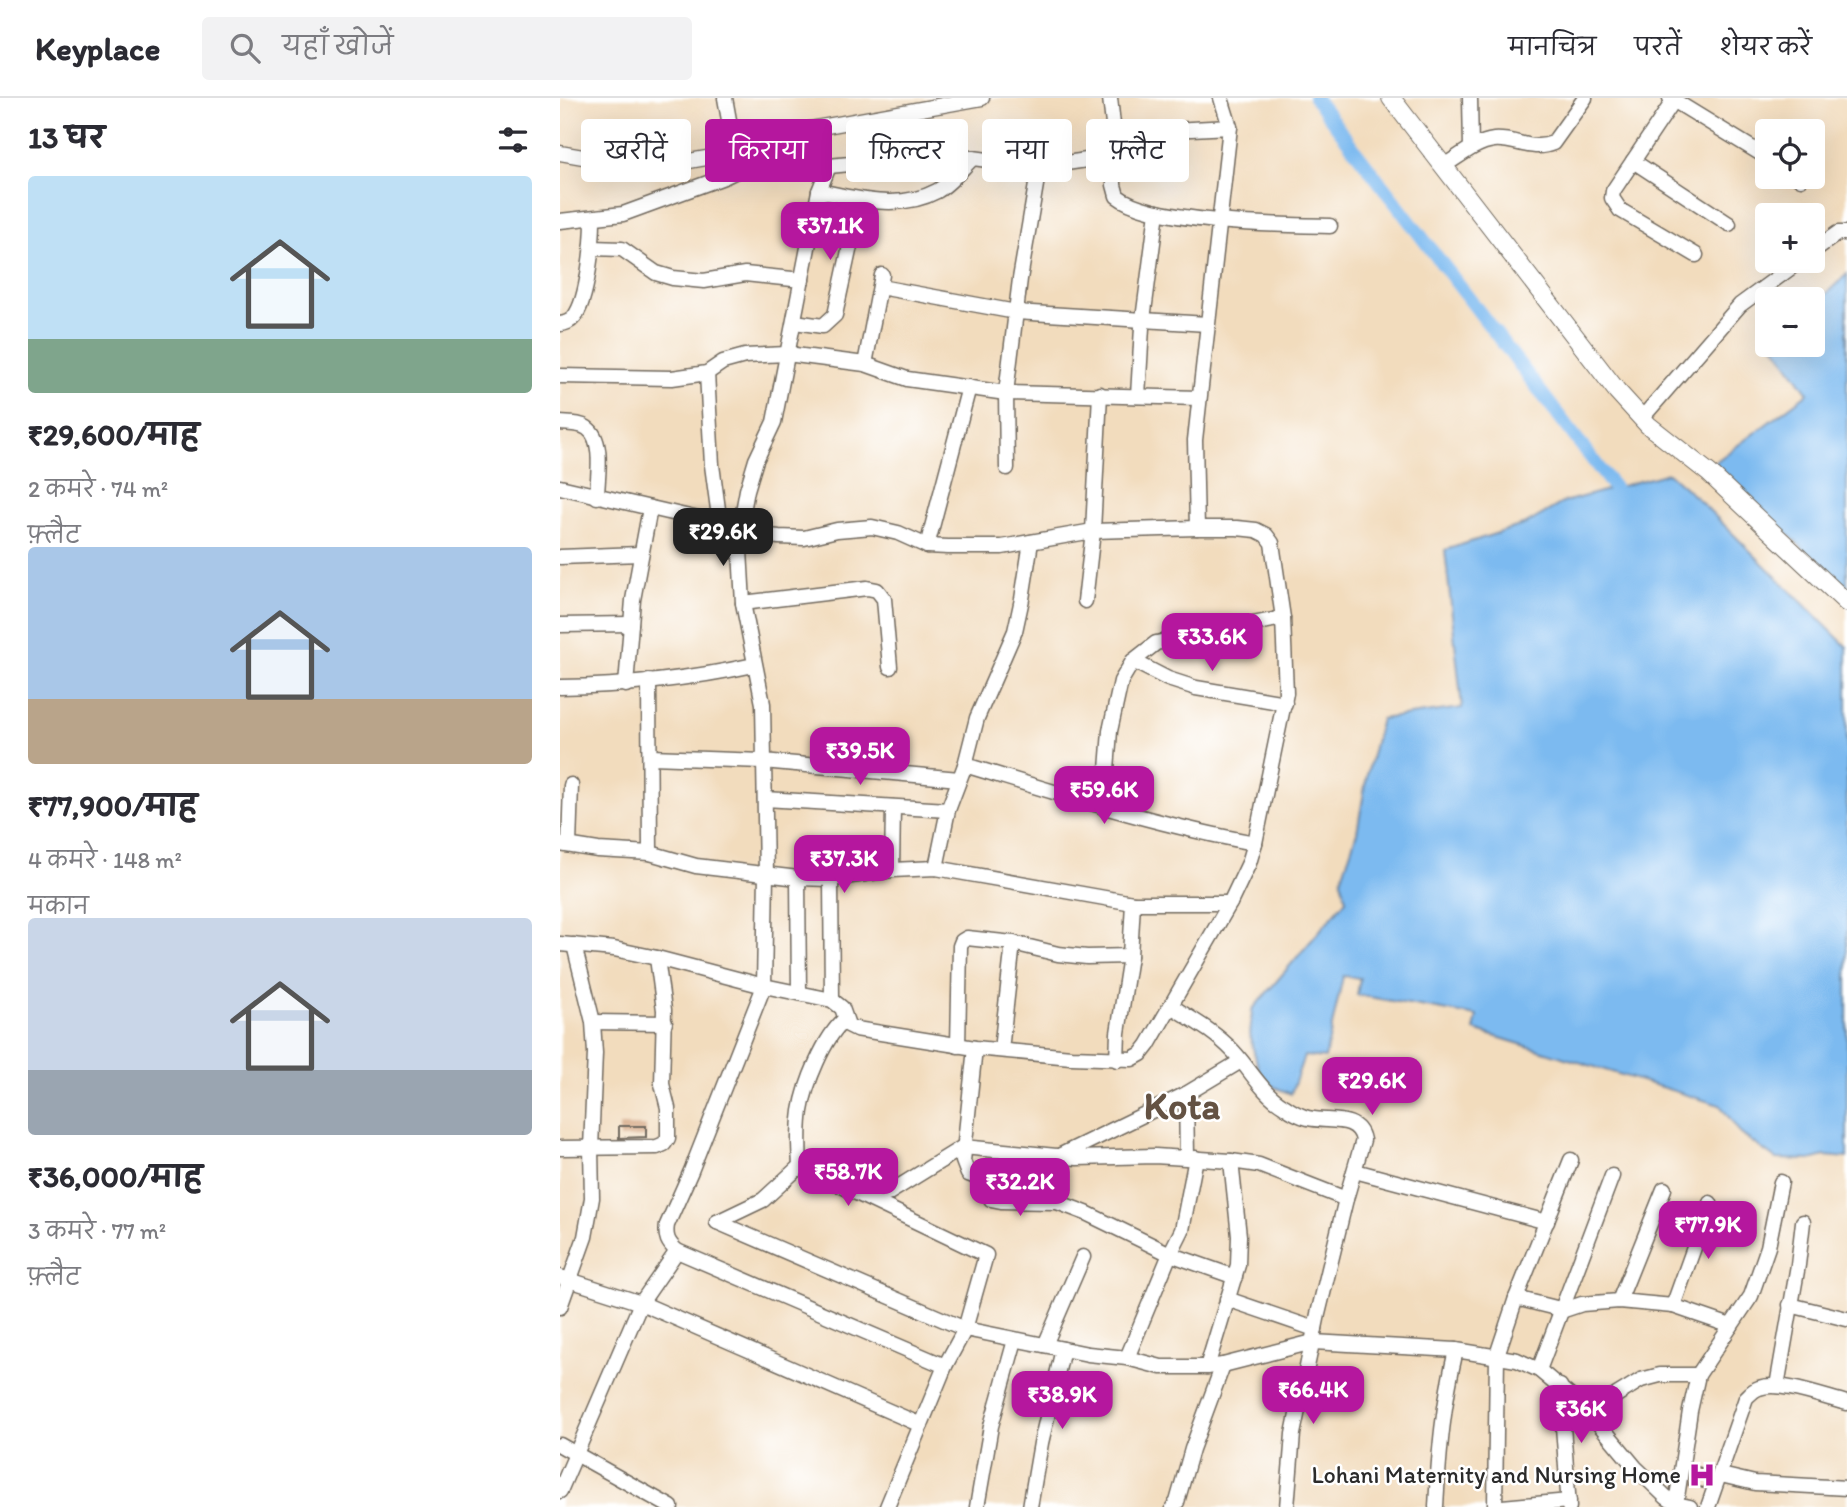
<!DOCTYPE html>
<html lang="hi">
<meta charset="utf-8">
<style>
:root{--surface:#fff;--page:#f2f2f3;--text:#2b2b33;--muted:#7c7c81;--line:#e1e1e2;--accent:#b5179e}
body{margin:0;font-family:Itim,"Playpen Sans Deva",sans-serif;background:var(--page);color:var(--text);height:100vh;display:flex;flex-direction:column;font-size:26px;white-space:nowrap}
*{box-sizing:border-box;margin:0}
p{font-size:23px;color:var(--muted)}
.icon{flex:none;width:38px;height:38px;fill:none;stroke:currentColor;stroke-width:2;stroke-linecap:round;stroke-linejoin:round}
.map{position:relative;flex:1;overflow:hidden}
.side{display:flex;flex-direction:column;background:var(--surface);width:560px}
.side>*{flex:none}
.banner{position:absolute;left:21px;top:21px;width:665px;height:63px;display:flex;gap:14px}
.fabs{position:absolute;left:1195px;top:21px;display:grid;gap:14px}
.fabs a{display:grid;place-items:center;width:70px;height:70px;border-radius:7px;background:var(--surface);box-shadow:0 7px 28px #0002;font-size:35px}
.price{position:absolute;translate:-50% -60px;padding:0 16px;border-radius:14px;background:var(--accent);color:#fff;font-size:23px;line-height:46px;filter:drop-shadow(0 2px 4px #0008)}
.price::after{content:'';position:absolute;left:50%;top:42px;width:21px;height:16px;margin-left:-10px;background:inherit;clip-path:polygon(0 0,100% 0,50% 100%)}
.price.active{background:#222;color:#fff}
ul{padding:0;list-style:none}
li{display:grid;align-content:center;gap:14px;height:371px;padding:0 28px}
li span{display:grid;place-items:center;height:217px;border-radius:7px;color:#555}
li>.icon{margin-inline-start:auto}
span .icon{width:126px;height:126px;fill:#fffc;stroke-width:1}
li b{font-size:30px}
h2{display:flex;justify-content:space-between;align-items:center;height:84px;padding:0 28px;font-size:30px}
.chip{padding:0 24px;border-radius:7px;background:var(--surface);box-shadow:0 7px 28px #0002;font-size:24px;line-height:63px}
.chip.active{background:var(--accent);color:#fff}
header{display:flex;align-items:center;gap:42px;box-sizing:border-box;height:98px;padding:0 35px;background:var(--surface);border-bottom:2px solid var(--line)}
header strong{font-size:33px}
nav{display:flex;gap:38px;margin-inline-start:auto;font-size:24px}
.search{width:490px;height:63px;background:var(--page);display:flex;align-items:center;gap:18px;box-sizing:border-box;padding:0 24px;border-radius:7px;color:var(--muted);font-size:26px}
main{display:flex;flex:1;min-height:0}
.map>svg:first-child{display:block}
.water{fill:#7cbaf0;stroke:#54728e;stroke-width:2}
.lines{fill:none;stroke-linecap:round;stroke-linejoin:round}
.canal{stroke:#7cbaf0;stroke-width:14}
.building{fill:#cf9a6f}
.minor-casing{stroke:#71695e;stroke-width:17}
.tertiary-casing{stroke:#71695e;stroke-width:20}
.minor{stroke:#fff;stroke-width:14}
.tertiary{stroke:#fff;stroke-width:18}
.labels{text-anchor:middle;stroke-width:5;stroke-linejoin:round;paint-order:stroke}
.poi-label{font-size:24px;fill:#2b2b2b;stroke:#fff;text-anchor:end}
.town-label{font-size:38px;font-weight:bold;fill:#645243;stroke:#fff}
</style>
<header>
<strong>Keyplace</strong>
<div class="search"><svg class="icon" aria-label="search" viewBox="0 0 24 24"><circle cx="10" cy="10" r="6"/><path d="M15 15l6 6"/></svg>यहाँ खोजें</div>
<nav><a>मानचित्र</a><a>परतें</a><a>शेयर करें</a></nav>
</header>
<main>
<section class="side">
<h2>13 घर<svg class="icon" aria-label="filters" viewBox="0 0 24 24"><path d="M4 7h16M4 17h16"/><circle cx="9" cy="7" r="2"/><circle cx="15" cy="17" r="2"/></svg></h2>
<ul>
<li><span style="background:linear-gradient(#bfe0f5 75%,#7fa58c 0)"><svg class="icon" aria-label="home" viewBox="0 0 24 24"><path d="M3 11l9-7 9 7M6 9v11h12V9"/></svg></span><div><b>₹29,600/माह</b><p>2 कमरे · 74 m²</p><p>फ़्लैट</p></div></li>
<li><span style="background:linear-gradient(#a9c7e8 70%,#b9a48a 0)"><svg class="icon" aria-label="home" viewBox="0 0 24 24"><path d="M3 11l9-7 9 7M6 9v11h12V9"/></svg></span><div><b>₹77,900/माह</b><p>4 कमरे · 148 m²</p><p>मकान</p></div></li>
<li><span style="background:linear-gradient(#c9d6e8 70%,#9aa5b1 0)"><svg class="icon" aria-label="home" viewBox="0 0 24 24"><path d="M3 11l9-7 9 7M6 9v11h12V9"/></svg></span><div><b>₹36,000/माह</b><p>3 कमरे · 77 m²</p><p>फ़्लैट</p></div></li>
</ul>
</section>
<div class="map">
<svg width="1287" height="1409" viewBox="0 0 1287 1409">
<rect width="100%" height="100%" fill="#fff"/>
<filter id="ink" filterUnits="userSpaceOnUse"><feTurbulence type="fractalNoise" baseFrequency=".0143" numOctaves="2"/><feDisplacementMap in="SourceGraphic" scale="14" xChannelSelector="R" yChannelSelector="G"/><feConvolveMatrix kernelMatrix="1 2 1 2 8 2 1 2 1" color-interpolation-filters="sRGB"/></filter>
<filter id="wash" filterUnits="userSpaceOnUse"><feTurbulence type="fractalNoise" baseFrequency=".00686" numOctaves="4" result="noise"/><feDisplacementMap in="SourceGraphic" scale="28" xChannelSelector="R" yChannelSelector="G"/><feGaussianBlur stdDeviation="1.57" result="paint"/><feColorMatrix in="noise" values="0 0 0 0 0 0 0 0 0 0 0 0 0 0 0 0 0 1.4 0 .05"/><feComposite in="paint" operator="in"/></filter>
<g filter="url(#wash)">
<rect width="100%" height="100%" fill="#f2dcbd"/>
<!-- water -->
<g class="water">
<polygon points="1287,176 1287,493 1154,365 1248,295 1214,247 1253,247 1253,208"/>
<polygon points="1108,375 1140,403 1287,549 1287,1060 1265,1058 1250,1062 1216,1061 1181,1036 1160,1007 914,932 917,918 797,897 800,880 783,878 765,960 744,958 731,996 702,984 690,939 692,912 786,802 781,782 797,734 807,677 821,621 902,610 885,452 966,426 1004,404"/>
</g>
<g class="lines">
<!-- canal -->
<polyline class="canal" points="755,0 1065,404"/>
</g>
<g id="blocks">
<!-- building -->
<g class="building">
<polygon points="59,1028 86,1028 86,1039 59,1040"/>
<polygon points="1132,1368 1151,1372 1144,1390 1129,1387"/>
</g>
</g>
</g>
<g filter="url(#ink)">
<use href="#blocks" fill-opacity="0" stroke="#71695e" stroke-width="2"/>
<g class="lines">
<defs>
<g id="minor">
<polyline points="165,0 175,55"/>
<path d="M550,0L554,35V87L557,98C592,126 723,127 770,128"/>
<polyline points="910,0 911,50"/>
<polyline points="1110,0 1208,60"/>
<polyline points="1114,2 1053,93 1052,100 1060,112 1136,157"/>
<polyline points="554,35 670,29"/>
<polyline points="0,55 69,67 112,66 175,55 211,38 422,0"/>
<polyline points="1073,63 1169,126"/>
<path d="M885,67C900,58 916,44 934,42C955,40 972,54 993,45L1025,0"/>
<path d="M269,68L259,93L214,324L196,362L187,392L179,435L183,505L203,606L206,776L204,888L131,1073L107,1127C105,1139 108,1145 117,1153L385,1268"/>
<polyline points="1238,79 1241,81"/>
<path d="M259,93C297,101 340,113 377,93C390,86 402,70 413,60"/>
<polyline points="0,123 63,116 164,79 199,62 269,68 363,59 413,60 479,69 554,58"/>
<polyline points="32,150 62,151 96,175 113,180 144,183 185,176 242,182"/>
<polyline points="1253,153 1278,135 1287,135"/>
<polyline points="320,189 456,214 647,226"/>
<polyline points="235,224 263,228 275,217 300,102"/>
<path d="M0,226C6,225 10,224 14,219C28,202 33,143 33,121"/>
<polyline points="305,266 322,177"/>
<polyline points="147,275 152,367 160,426"/>
<polyline points="0,278 112,280 147,275 163,264 185,258 227,256 305,266 347,281 446,295 639,300"/>
<polyline points="578,298 582,229 597,114"/>
<polyline points="1082,320 1180,207 1240,163"/>
<path d="M0,325C9,326 20,325 27,330C45,342 37,380 37,399"/>
<polyline points="447,370 446,295 460,181 479,69"/>
<polyline points="0,389 160,426 179,435 219,439 244,440 277,432 312,429 338,435 367,448 388,449 442,449 533,433 637,430 677,430 696,432 706,437 712,445 723,520 726,595 695,745 689,765 670,805 588,947 581,956 572,961 511,959 415,950 296,931 288,927 282,910 272,902 204,888 97,860 54,851 0,846"/>
<polyline points="637,430 635,342 670,29 661,0"/>
<polyline points="367,448 409,289"/>
<polyline points="0,459 80,456"/>
<polyline points="525,503 533,433 540,296"/>
<polyline points="183,505 307,490 317,492 324,501 330,569"/>
<polyline points="0,527 71,526"/>
<polyline points="573,563 608,581 636,590 725,605"/>
<polyline points="89,583 90,755"/>
<polyline points="66,587 73,502 90,410"/>
<path d="M0,589C66,588 130,581 194,567"/>
<polyline points="91,659 203,663 399,681"/>
<path d="M405,667C501,696 596,727 695,745"/>
<polyline points="205,701 388,712"/>
<polyline points="544,710 550,633 561,583 573,563 596,545 723,520"/>
<polyline points="0,746 38,752 90,755 136,768 238,780 271,781 332,772 376,770 573,805 670,805"/>
<polyline points="9,747 11,687"/>
<polyline points="376,770 388,712 405,667 417,620 455,533 462,501 471,444"/>
<polyline points="332,772 333,709"/>
<polyline points="238,780 239,895"/>
<polyline points="271,781 272,902"/>
<path d="M611,908C633,922 655,934 673,953C690,971 702,995 724,1008C731,1013 740,1018 748,1020C768,1025 798,1016 803,1042L786,1101L758,1216L733,1336L727,1409"/>
<polyline points="33,924 105,925"/>
<polyline points="398,948 400,848 402,843 407,840 453,845 498,856 527,859 570,858"/>
<path d="M415,950L403,1063L408,1076C432,1085 421,1079 431,1101L441,1103L497,1104L526,1115L610,1156L675,1179"/>
<polyline points="441,952 453,845"/>
<polyline points="557,962 558,935 570,858 573,805"/>
<polyline points="626,996 627,1059"/>
<polyline points="0,1050 97,1049 104,1046 108,1040 108,1010 102,986 104,912 97,860"/>
<polyline points="501,1057 626,996 681,963"/>
<path d="M240,1068C239,1049 238,1032 241,1013C245,987 264,939 285,921"/>
<polyline points="795,1073 987,1124"/>
<polyline points="327,1096 403,1049 517,1060 595,1058 671,1063 699,1067 786,1101"/>
<polyline points="157,1124 405,1231 528,1256 567,1260 601,1269 647,1269 663,1267 753,1244 896,1252 957,1262 979,1272 1029,1314 1075,1369 1106,1399 1116,1406 1130,1409"/>
<polyline points="157,1124 203,1102 240,1068 426,1157 405,1231 385,1268 327,1409"/>
<polyline points="0,1179 81,1205 361,1327"/>
<polyline points="956,1200 1004,1212 1022,1206 1059,1203 1113,1208 1171,1228"/>
<polyline points="667,1201 755,1231"/>
<polyline points="1059,1203 1104,1091"/>
<polyline points="1230,1207 1287,1221"/>
<polyline points="1113,1208 1150,1105"/>
<polyline points="0,1209 25,1139 32,1100 31,1050 35,955 33,924 14,847"/>
<polyline points="485,1247 523,1159"/>
<polyline points="567,1260 610,1156 622,1132 636,1060"/>
<polyline points="647,1269 678,1167 679,1138 671,1063"/>
<polyline points="979,1272 1052,1078"/>
<polyline points="1000,1288 1009,1409"/>
<polyline points="1217,1288 1238,1167 1243,1124"/>
<polyline points="1029,1314 1081,1282 1100,1277 1138,1277"/>
<polyline points="0,1347 111,1409"/>
<polyline points="1161,1377 1195,1385 1287,1390"/>
<polyline points="0,1393 81,1205 117,1153"/>
<polyline points="1116,1406 1130,1313 1138,1277 1191,1198 1208,1149 1221,1084"/>
<polyline points="417,1409 431,1328 455,1242"/>
<polyline points="470,1409 481,1345 503,1251"/>
<polyline points="613,1409 617,1404 632,1351 663,1267"/>
<path d="M876,1409C879,1353 883,1307 896,1252"/>
<polyline points="935,1409 937,1257 956,1200 1011,1062"/>
<polyline points="942,1409 1009,1403"/>
<path d="M1148,1409L1186,1300C1190,1296 1193,1292 1199,1290C1219,1282 1266,1300 1287,1305"/>
</g>
<polyline id="tertiary" points="831,0 1057,293 1088,327 1149,375 1287,505"/>
</defs>
<!-- minor casing -->
<use href="#minor" class="minor-casing"/>
<!-- tertiary casing -->
<use href="#tertiary" class="tertiary-casing"/>
<!-- minor -->
<use href="#minor" class="minor"/>
<!-- tertiary -->
<use href="#tertiary" class="tertiary"/>
</g>
</g>
<!-- icons -->
<defs>
<symbol id="hospital-bare" viewBox="-9 -9 18 18"><path d="M-5-5h3v3.5h4V-5h3V5h-3V1.5h-4V5h-3Z" fill="#b5179e" stroke="#fff" stroke-width="2.5" paint-order="stroke"/></symbol>
</defs>
<g fill-rule="evenodd">
<use href="#hospital-bare" x="1123" y="1358" width="38" height="38"/>
</g>
<g class="labels">
<!-- poi labels -->
<g class="poi-label">
<text x="1121" y="1385">Lohani Maternity and Nursing Home</text>
</g>
<!-- town labels -->
<g class="town-label">
<text x="622" y="1021">Kota</text>
</g>
</g>
</svg>
<div class="fabs">
<a><svg class="icon" aria-label="locate" viewBox="0 0 24 24"><circle cx="12" cy="12" r="6"/><path d="M12 2v4M12 18v4M2 12h4M18 12h4"/></svg></a>
<a>+</a>
<a>−</a>
</div>
<b class="price" style="left:270px;top:164px">₹37.1K</b>
<b class="price active" style="left:163px;top:470px">₹29.6K</b>
<b class="price" style="left:652px;top:575px">₹33.6K</b>
<b class="price" style="left:300px;top:689px">₹39.5K</b>
<b class="price" style="left:544px;top:728px">₹59.6K</b>
<b class="price" style="left:284px;top:797px">₹37.3K</b>
<b class="price" style="left:812px;top:1019px">₹29.6K</b>
<b class="price" style="left:288px;top:1110px">₹58.7K</b>
<b class="price" style="left:460px;top:1120px">₹32.2K</b>
<b class="price" style="left:1148px;top:1163px">₹77.9K</b>
<b class="price" style="left:753px;top:1328px">₹66.4K</b>
<b class="price" style="left:502px;top:1333px">₹38.9K</b>
<b class="price" style="left:1021px;top:1347px">₹36K</b>
<div class="banner">
<a class="chip">खरीदें</a>
<a class="chip active">किराया</a>
<a class="chip">फ़िल्टर</a>
<a class="chip">नया</a>
<a class="chip">फ़्लैट</a>
</div>
</div>
</main>
